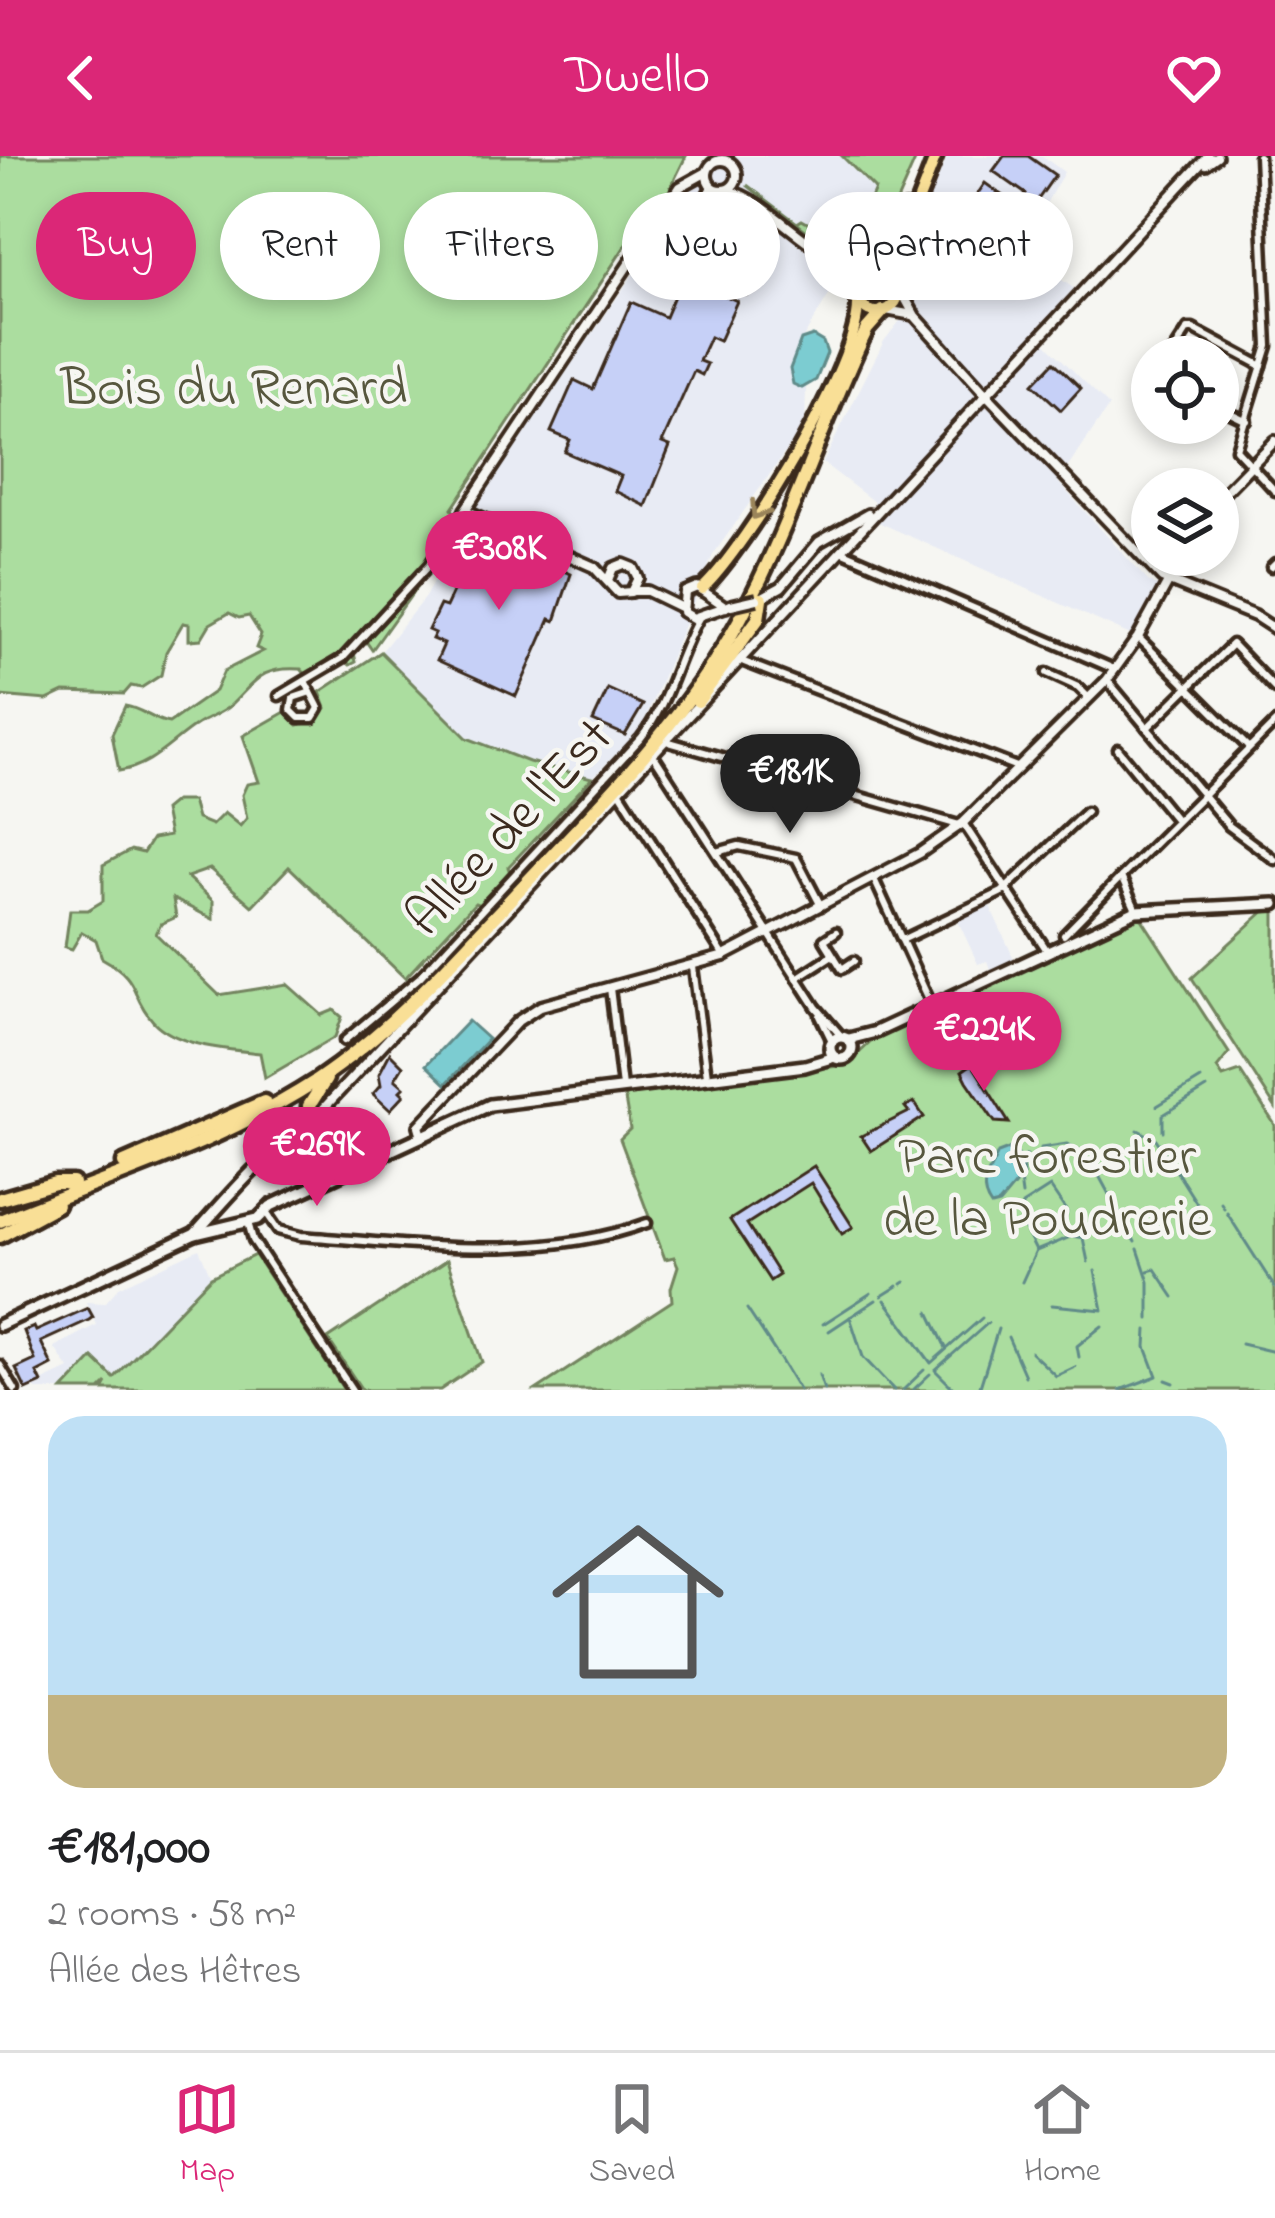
<!DOCTYPE html>
<meta charset="utf-8">
<style>
:root{--surface:#fff;--page:#f6f6f6;--text:#202124;--muted:#757577;--line:#e0e0e0;--accent:#db2777}
body{margin:0;font-family:"Indie Flower",sans-serif;background:var(--page);color:var(--text);height:100vh;display:flex;flex-direction:column;font-size:45px;white-space:nowrap}
*{box-sizing:border-box;margin:0}
p{font-size:39px;color:var(--muted)}
.icon{flex:none;width:66px;height:66px;fill:none;stroke:currentColor;stroke-width:2;stroke-linecap:round;stroke-linejoin:round}
.map{position:relative;height:1234px;overflow:hidden}
.sheet{display:flex;flex-direction:column;background:var(--surface);flex:1}
.sheet>*{flex:none}
.guide{position:absolute;left:36px;top:36px;width:1203px;height:108px;display:flex;gap:24px}
.buttons{position:absolute;left:1131px;top:180px;display:grid;gap:24px}
.buttons a{display:grid;place-items:center;width:108px;height:108px;border-radius:50%;background:var(--surface);box-shadow:0 6px 18px #0003;font-size:60px}
.price{position:absolute;translate:-50% -102px;padding:0 27px;border-radius:42px;background:var(--accent);color:#fff;font-size:39px;line-height:78px;filter:drop-shadow(0 3px 6px #0008)}
.price::after{content:'';position:absolute;left:50%;top:72px;width:36px;height:27px;margin-left:-18px;background:inherit;clip-path:polygon(0 0,100% 0,50% 100%)}
.price.current{background:#222;color:#fff}
ul{padding:0;list-style:none}
li{display:grid;align-content:center;gap:24px;height:636px;padding:0 48px}
li span{display:grid;place-items:center;height:372px;border-radius:36px;color:#555}
li>.icon{margin-inline-start:auto}
span .icon{width:216px;height:216px;fill:#fffc;stroke-width:1}
li b{font-size:51px}
.chip{padding:0 42px;border-radius:54px;background:var(--surface);box-shadow:0 6px 18px #0003;font-size:42px;line-height:108px}
.chip.current{background:var(--accent);color:#fff}
header{display:flex;justify-content:space-between;align-items:center;height:156px;padding:0 48px;background:var(--accent);color:#fff;font-size:54px;font-weight:600}
.tab-bar{display:flex;justify-content:space-around;align-items:center;height:168px;border-top:3px solid var(--line);background:var(--surface);font-size:33px;color:var(--muted)}
.tab-bar a{display:grid;justify-items:center;gap:6px}
.tab-bar .current{color:var(--accent)}
.map>svg:first-child{display:block}
.built{fill:#e8ebf4}
.green{fill:#abdd9f;stroke:#73845e;stroke-width:3}
.water{fill:#7bccd1;stroke:#618b89;stroke-width:3}
.lines{fill:none;stroke-linecap:round;stroke-linejoin:round}
.stream{stroke:#618b89;stroke-width:3}
.building{fill:#c6d0f7;stroke:#3b2a1e;stroke-width:3}
.minor-casing{stroke:#3b2a1e;stroke-width:15}
.tertiary-casing{stroke:#3b2a1e;stroke-width:16}
.secondary-casing{stroke:#3b2a1e;stroke-width:18}
.primary-casing{stroke:#3b2a1e;stroke-width:20}
.trunk-casing{stroke:#3b2a1e;stroke-width:21}
.minor{stroke:#f6f6f2;stroke-width:6}
.tertiary{stroke:#f6f6f2;stroke-width:8}
.secondary{stroke:#f6f6f2;stroke-width:9}
.primary{stroke:#f9df96;stroke-width:10}
.trunk{stroke:#f9df96;stroke-width:12}
.tertiary-bridge-casing{stroke:#3b2a1e;stroke-width:16;stroke-linecap:butt}
.tertiary-bridge{stroke:#f6f6f2;stroke-width:8}
.oneway{stroke:#9a845a}
.labels{text-anchor:middle;stroke-width:9;stroke-linejoin:round;paint-order:stroke}
.park-label{font-size:54px;fill:#57573e;stroke:#f6f6f2}
.street-label{font-size:54px;fill:#3b2a1e;stroke:#f6f6f2}
</style>
<header><svg class="icon" aria-label="back" viewBox="0 0 24 24"><path d="M15 5l-7 7 7 7"/></svg>Dwello<svg class="icon" aria-label="heart" viewBox="0 0 24 24"><path d="M12 20l-8-8c-3-5 5-10 8-4 3-6 11-1 8 4z"/></svg></header>
<div class="map">
<svg width="1275" height="1234" viewBox="0 0 1275 1234">
<rect width="100%" height="100%" fill="#f6f6f2"/>
<filter id="ink" filterUnits="userSpaceOnUse"><feTurbulence type="fractalNoise" baseFrequency=".00833" numOctaves="2"/><feDisplacementMap in="SourceGraphic" scale="24" xChannelSelector="R" yChannelSelector="G"/><feConvolveMatrix kernelMatrix="1 2 1 2 8 2 1 2 1" color-interpolation-filters="sRGB"/></filter>
<g filter="url(#ink)">
<!-- built -->
<g class="built">
<polygon points="714,0 915,0 871,99 847,109 794,197 806,233 805,268 713,399 641,573 592,622 529,606 467,582 381,496 425,441 480,342"/>
<polygon points="948,0 1042,0 1064,16 1019,95 1075,133 1034,176 1109,250 1058,326 1148,425 1162,433 1135,481 878,366 874,346 823,307 884,185 919,141 909,86"/>
<polygon points="989,748 1015,805 991,816 987,805 978,808 957,763"/>
<polygon points="199,1093 211,1121 103,1234 36,1234 33,1230 69,1213 54,1191 96,1169 86,1146 105,1147 119,1131"/>
</g>
<!-- green -->
<g class="green">
<path d="M0,0H686L666,41L631,81L452,353L462,368L372,494L363,481L353,492L356,506L350,509L342,502L310,523L301,513C260,510 256,525 231,549C222,557 208,562 198,568C170,586 153,610 119,615L112,578L125,550C141,552 152,564 169,567L215,535L224,515L263,495L256,492L261,479L249,460L239,462L229,457L210,468L201,483L189,484V468L183,467L166,496L161,519L141,532L131,530L124,538L64,536L47,544L0,540Z"/>
<polygon points="842,0 917,0 878,88 853,101 830,93 747,29 797,67 802,64 844,88 858,74 875,33"/>
<path d="M381,496L467,582L529,606L592,622L508,711L511,719L482,750L475,747L405,822L289,711L252,750L210,713L187,721L213,745V763L173,743L176,761L161,768L156,778L219,839L287,828L322,859L334,854L342,861L335,881L265,922L260,897C228,893 177,891 153,865C128,837 143,825 102,802L96,784L82,776L72,793L65,791L70,754H88L103,745V709L131,694L143,697L152,683L169,680L164,654L175,645H192L197,663L212,669L224,657L240,670L247,662L242,639L247,628L259,626L243,580L285,556L298,569L315,565L326,552L320,536Z"/>
<polygon points="1268,752 1275,752 1275,951 1192,822"/>
<polygon points="1136,761 1142,763 1229,897 1217,912 1223,921 1240,915 1275,969 1275,1234 536,1234 672,1145 671,1132 678,1110 674,1101 665,1103 620,983 630,973 624,937 846,909 872,885"/>
<polygon points="255,1099 344,1234 103,1234 107,1227 100,1234 63,1234 93,1202 114,1222 211,1121"/>
<polygon points="447,1104 482,1206 440,1234 362,1234 328,1183"/>
</g>
<!-- water -->
<g class="water">
<polygon points="813,180 823,186 827,197 816,224 802,232 793,228 790,213 801,184"/>
<polygon points="468,865 488,883 446,928 426,909"/>
<path d="M1011,992L1022,1003L1023,1019L999,1048L991,1050C976,1029 990,1016 998,997Z"/>
</g>
<g class="lines">
<!-- stream -->
<g class="stream">
<polyline points="1157,950 1201,923"/>
<polyline points="1138,974 1156,983 1199,1051"/>
<polyline points="1163,975 1163,959 1207,932"/>
<polyline points="1041,992 1067,988 1086,997"/>
<polyline points="1022,1003 1027,999"/>
<polyline points="1091,1005 1135,1086"/>
<polyline points="1020,1024 1022,1039"/>
<polyline points="1221,1047 1224,1052"/>
<polyline points="1227,1057 1275,1132"/>
<polyline points="1008,1058 1014,1053"/>
<polyline points="1138,1093 1149,1126 1149,1163"/>
<polyline points="1036,1095 1070,1081"/>
<polyline points="1148,1115 1155,1113 1174,1141"/>
<polyline points="1022,1126 1036,1095 1021,1065 1022,1049 1050,1031 1067,1056 1062,1078 1083,1082 1088,1106"/>
<polyline points="902,1128 905,1126"/>
<polyline points="882,1140 898,1130"/>
<polyline points="885,1144 931,1207 982,1162"/>
<polyline points="1052,1149 1103,1154 1095,1115"/>
<polyline points="747,1153 778,1200"/>
<polyline points="929,1156 946,1192"/>
<polyline points="850,1161 863,1201 894,1234"/>
<polyline points="823,1168 871,1137"/>
<polyline points="829,1175 876,1144"/>
<polyline points="1008,1181 1025,1220"/>
<polyline points="1241,1188 1275,1196"/>
<polyline points="1031,1196 1056,1220 1075,1211"/>
<polyline points="1079,1201 1077,1190 1102,1170"/>
<polyline points="780,1203 799,1234"/>
<polyline points="819,1219 824,1234"/>
<polyline points="1166,1224 1174,1227"/>
<polyline points="903,1234 924,1214"/>
<polyline points="913,1234 930,1218"/>
<polyline points="955,1234 935,1214 988,1167"/>
<polyline points="979,1234 998,1173"/>
<polyline points="1120,1234 1157,1220 1146,1191 1147,1174"/>
</g>
</g>
<!-- building -->
<g class="building">
<polygon points="1004,0 1028,0 1055,19 1011,82 968,52 985,27 1018,51 1026,38 993,15"/>
<polygon points="948,69 960,77 965,70 972,75 968,82 991,98 983,110 986,113 971,128 929,100"/>
<polygon points="682,121 737,145 719,185 710,181 699,205 707,208 702,219 694,215 662,287 670,290 646,350 615,335 621,320 565,296 570,284 551,276 574,224 593,233 631,146 665,161"/>
<polygon points="1054,206 1081,232 1061,254 1033,228"/>
<polygon points="481,376 571,418 555,465 550,463 516,540 437,504 444,488 432,483 435,477 428,474 440,449 446,451"/>
<polygon points="608,533 643,549 625,579 593,565"/>
<polygon points="390,897 403,910 395,923 404,931 400,935 404,939 390,954 373,938 381,929 379,918"/>
<polygon points="972,908 1009,967 995,966 967,925 962,915"/>
<polygon points="914,946 924,961 871,995 861,980 909,956 905,951"/>
<polygon points="814,1010 853,1071 842,1078 811,1027 747,1068 779,1119 770,1125 730,1064"/>
<polygon points="88,1152 93,1161 89,1164 41,1186 52,1209 37,1217 42,1227 26,1234 16,1213 35,1204 24,1175 34,1171 36,1175"/>
</g>
<g class="lines">
<defs>
<g id="minor">
<polyline points="1259,0 1268,190 1236,293 1275,335"/>
<polyline points="711,30 681,98 690,112 746,133"/>
<polyline points="1170,201 1188,173 1193,173 1262,210"/>
<polyline points="1218,251 1247,265"/>
<polyline points="844,396 1114,513"/>
<polyline points="1271,411 1275,407"/>
<polyline points="1138,481 1249,592"/>
<polyline points="744,506 1017,611"/>
<polyline points="1047,517 1078,531 1089,542"/>
<polyline points="1107,524 1229,670 1275,704"/>
<polyline points="305,525 319,552 313,562 299,562 291,554 293,542 311,536"/>
<polyline points="279,540 343,502 429,409 465,354"/>
<polyline points="1147,572 1232,488 1275,533"/>
<polyline points="669,586 959,669"/>
<polyline points="1118,593 1176,664"/>
<polyline points="654,600 816,851 841,880"/>
<polyline points="620,636 724,800"/>
<polyline points="963,667 1048,796"/>
<polyline points="717,696 739,690 796,702 821,750"/>
<polyline points="874,723 932,850"/>
<polyline points="1136,754 1121,721 1275,567"/>
<polyline points="836,776 824,784 842,813 854,805"/>
<polyline points="1064,779 1121,721"/>
<polyline points="902,784 1002,736 1086,656"/>
<polyline points="693,811 707,920"/>
<polyline points="797,822 831,800"/>
<polyline points="610,832 622,931"/>
<polyline points="820,860 832,885"/>
<path d="M344,885L420,821L641,582C669,547 677,500 699,462"/>
<path d="M265,1055L278,1074L301,1080C414,1088 538,1107 647,1067"/>
<polyline points="248,1066 253,1084 352,1234"/>
<polyline points="0,1209 15,1234"/>
</g>
<g id="tertiary">
<circle cx="722" cy="19" r="15"/>
<polyline points="1206,8 1217,0"/>
<path d="M726,34C769,43 808,100 864,116"/>
<polyline points="841,111 854,132"/>
<polyline points="899,131 915,160 981,233 1162,422 1255,460 1275,473"/>
<polyline points="886,154 913,159"/>
<polyline points="1218,343 1275,285"/>
<polyline points="608,424 613,412 623,408 633,412 638,422 631,436 618,437 594,411 465,354 680,31 707,16"/>
<polyline points="633,435 647,435 680,451"/>
<polyline points="759,443 781,431 819,386 868,358"/>
<polyline points="726,451 697,431 685,436 683,456 693,462 731,449"/>
<path d="M320,964L324,952C620,636 914,318 1208,0"/>
<polyline points="422,980 419,970 518,865 541,850 724,800 920,697 963,667 1107,524 1138,481 1183,399"/>
</g>
<g id="secondary">
<circle cx="841" cy="892" r="11"/>
<polyline points="849,883 876,876 1136,755 1275,748"/>
<path d="M195,1078C213,1058 296,959 321,968C342,975 355,996 378,1000"/>
<polyline points="0,1169 195,1078 258,1063 271,1050 490,949 805,910 835,901"/>
</g>
<g id="primary">
<circle cx="877" cy="134" r="22"/>
<polyline points="872,112 885,97 906,53"/>
<polyline points="895,122 895,105 936,0"/>
<path d="M702,433C746,392 861,205 858,146"/>
</g>
<g id="trunk">
<polyline points="698,545 758,463 761,443"/>
<polyline points="319,967 309,950 326,923"/>
<polyline points="124,1007 264,946"/>
<polyline points="0,1043 55,1027 73,1027"/>
<path d="M0,1065C106,1022 219,988 316,925C395,872 456,801 521,732C600,648 683,567 739,465C790,372 821,268 867,173L883,155"/>
<polyline points="0,1080 57,1049"/>
</g>
</defs>
<!-- minor casing -->
<use href="#minor" class="minor-casing"/>
<!-- tertiary casing -->
<use href="#tertiary" class="tertiary-casing"/>
<!-- secondary casing -->
<use href="#secondary" class="secondary-casing"/>
<!-- primary casing -->
<use href="#primary" class="primary-casing"/>
<!-- trunk casing -->
<use href="#trunk" class="trunk-casing"/>
<!-- minor -->
<use href="#minor" class="minor"/>
<!-- tertiary -->
<use href="#tertiary" class="tertiary"/>
<!-- secondary -->
<use href="#secondary" class="secondary"/>
<!-- primary -->
<use href="#primary" class="primary"/>
<!-- trunk -->
<use href="#trunk" class="trunk"/>
<defs>
<polyline id="tertiary-bridge" points="731,449 757,443"/>
</defs>
<!-- tertiary-bridge casing -->
<use href="#tertiary-bridge" class="tertiary-bridge-casing"/>
<!-- tertiary-bridge -->
<use href="#tertiary-bridge" class="tertiary-bridge"/>
</g>
<!-- one-way arrows -->
<defs><path id="oneway-chevron" d="M-2-3.5L2.5 0L-2 3.5" fill="none" stroke-width="1.6" stroke-linecap="round" stroke-linejoin="round" transform="scale(3)"/></defs>
<use class="oneway" href="#oneway-chevron" transform="translate(758 355) rotate(124)"/>
</g>
<g class="labels">
<!-- park labels -->
<g class="park-label">
<text x="234" y="248">Bois du Renard</text>
<text x="1047" y="1017">Parc forestier<tspan x="1047" dy="62">de la Poudrerie</tspan></text>
</g>
<!-- street labels -->
<g class="street-label">
<text transform="translate(507 669) rotate(-47)" y="19">Allée de l'Est</text>
</g>
</g>
</svg>
<div class="buttons">
<a><svg class="icon" aria-label="locate" viewBox="0 0 24 24"><circle cx="12" cy="12" r="6"/><path d="M12 2v4M12 18v4M2 12h4M18 12h4"/></svg></a>
<a><svg class="icon" aria-label="layers" viewBox="0 0 24 24"><path d="M12 4l9 5-9 5-9-5zM3 14l9 5 9-5"/></svg></a>
</div>
<b class="price" style="left:499px;top:457px">€308K</b>
<b class="price current" style="left:790px;top:680px">€181K</b>
<b class="price" style="left:984px;top:938px">€224K</b>
<b class="price" style="left:317px;top:1053px">€269K</b>
<div class="guide">
<a class="chip current">Buy</a>
<a class="chip">Rent</a>
<a class="chip">Filters</a>
<a class="chip">New</a>
<a class="chip">Apartment</a>
</div>
</div>
<section class="sheet">
<ul>
<li><span style="background:linear-gradient(#bfe0f5 75%,#c2b280 0)"><svg class="icon" aria-label="home" viewBox="0 0 24 24"><path d="M3 11l9-7 9 7M6 9v11h12V9"/></svg></span><div><b>€181,000</b><p>2 rooms · 58 m²</p><p>Allée des Hêtres</p></div></li>
</ul>
</section>
<nav class="tab-bar">
<a class="current"><svg class="icon" aria-label="map" viewBox="0 0 24 24"><path d="M3 6l6-2 6 2 6-2v14l-6 2-6-2-6 2zM9 4v14M15 6v14"/></svg>Map</a>
<a><svg class="icon" aria-label="saved" viewBox="0 0 24 24"><path d="M7 4h10v16l-5-4-5 4z"/></svg>Saved</a>
<a><svg class="icon" aria-label="home" viewBox="0 0 24 24"><path d="M3 11l9-7 9 7M6 9v11h12V9"/></svg>Home</a>
</nav>
